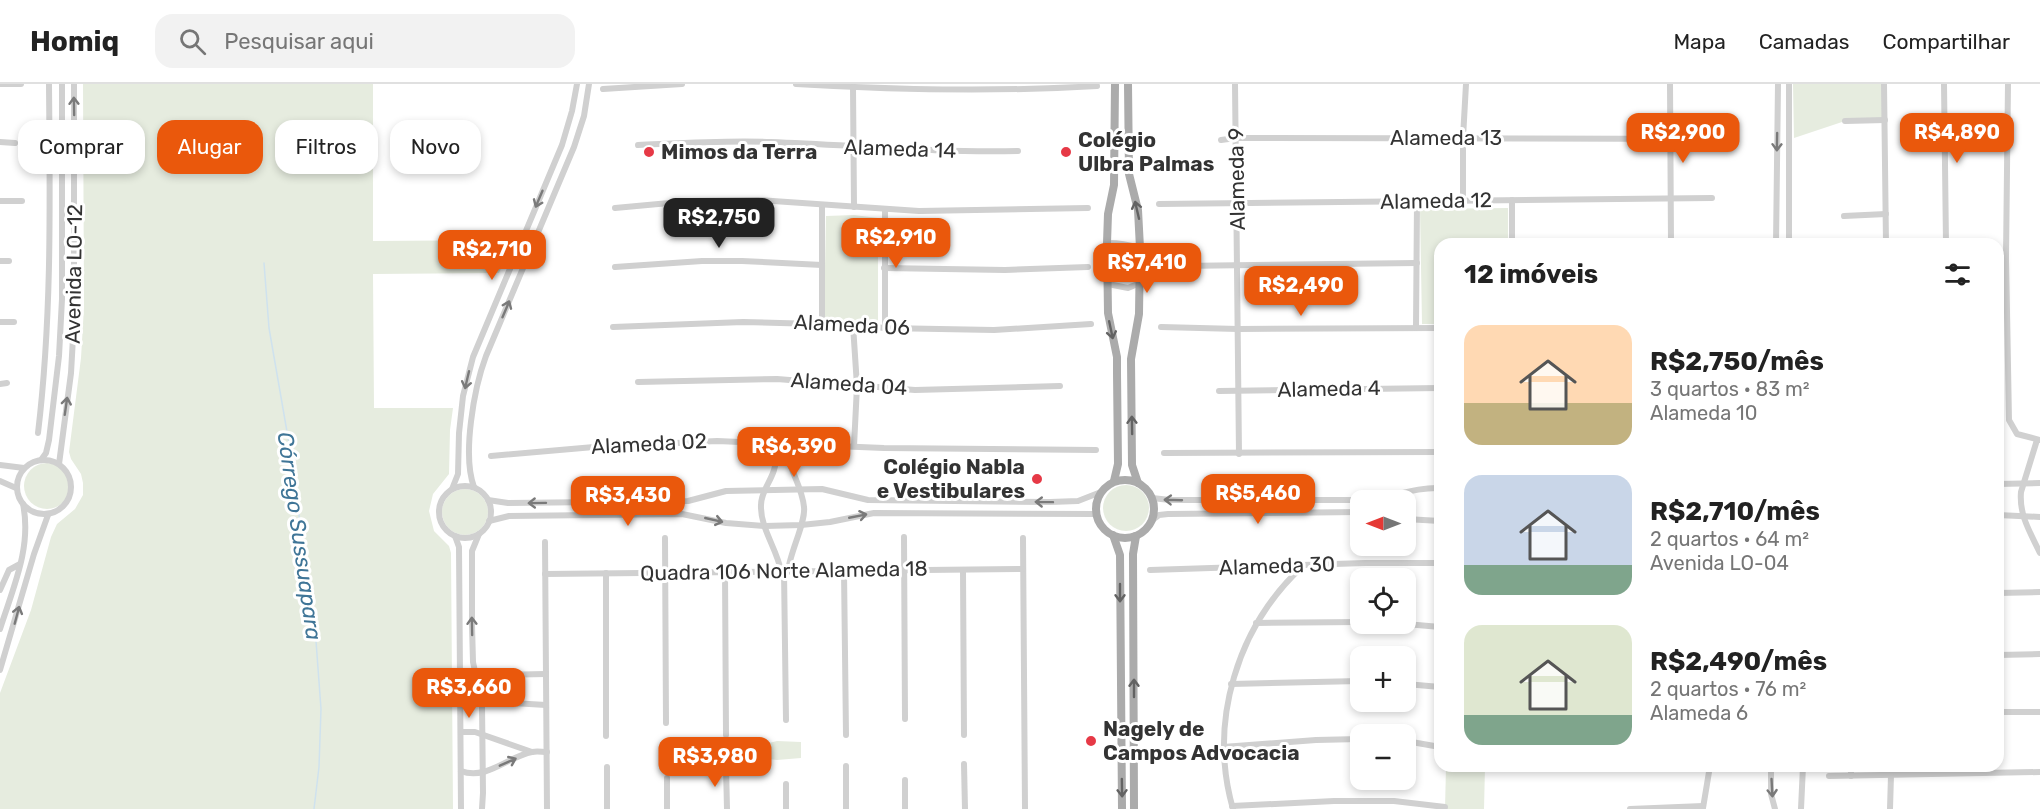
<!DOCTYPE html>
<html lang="pt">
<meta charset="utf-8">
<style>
:root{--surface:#fff;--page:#f2f2f2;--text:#222;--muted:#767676;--line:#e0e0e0;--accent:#ea580c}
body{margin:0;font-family:Rubik,sans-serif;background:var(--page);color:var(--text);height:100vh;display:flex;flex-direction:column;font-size:22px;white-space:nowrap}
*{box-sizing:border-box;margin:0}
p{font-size:20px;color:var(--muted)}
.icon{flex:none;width:33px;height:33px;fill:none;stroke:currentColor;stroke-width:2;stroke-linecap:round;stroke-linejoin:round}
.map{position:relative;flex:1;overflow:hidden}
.panel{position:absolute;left:1434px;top:154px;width:570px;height:534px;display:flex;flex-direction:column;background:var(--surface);border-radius:18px;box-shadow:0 3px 9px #0003}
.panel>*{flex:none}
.top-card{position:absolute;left:18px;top:36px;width:570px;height:54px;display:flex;gap:12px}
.needle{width:39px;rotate:270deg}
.controls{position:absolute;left:1350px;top:406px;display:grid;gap:12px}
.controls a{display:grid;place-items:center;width:66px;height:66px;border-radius:12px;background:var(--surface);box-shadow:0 3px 9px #0003;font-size:30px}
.price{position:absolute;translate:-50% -51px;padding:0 14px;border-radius:12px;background:var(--accent);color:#fff;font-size:20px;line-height:39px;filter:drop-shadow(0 2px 3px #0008)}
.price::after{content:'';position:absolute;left:50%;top:36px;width:18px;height:14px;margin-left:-9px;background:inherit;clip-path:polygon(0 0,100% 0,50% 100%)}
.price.active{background:#222;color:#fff}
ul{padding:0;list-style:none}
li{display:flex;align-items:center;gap:18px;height:150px;padding:0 30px}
li span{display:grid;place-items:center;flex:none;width:168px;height:120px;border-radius:18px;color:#555}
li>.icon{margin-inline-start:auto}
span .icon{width:72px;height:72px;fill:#fffc;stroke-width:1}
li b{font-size:26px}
h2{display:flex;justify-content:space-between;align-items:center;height:72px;padding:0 30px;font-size:26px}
.pill{padding:0 21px;border-radius:18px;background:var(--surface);box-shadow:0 3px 9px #0003;font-size:21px;line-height:54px}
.pill.active{background:var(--accent);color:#fff}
header{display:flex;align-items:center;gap:36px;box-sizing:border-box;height:84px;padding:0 30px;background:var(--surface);border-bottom:2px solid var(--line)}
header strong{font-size:28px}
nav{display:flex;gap:33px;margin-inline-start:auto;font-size:21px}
.search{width:420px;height:54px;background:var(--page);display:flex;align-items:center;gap:15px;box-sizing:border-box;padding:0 21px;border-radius:18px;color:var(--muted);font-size:22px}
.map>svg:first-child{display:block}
.green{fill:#e6ecdf}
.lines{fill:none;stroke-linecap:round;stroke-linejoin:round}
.stream{stroke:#cfe2ee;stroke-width:1.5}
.minor{stroke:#d0d0d0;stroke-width:6}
.major{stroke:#ababab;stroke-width:8}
.oneway{stroke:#7a7a7a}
.oneway2{stroke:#636363}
.poi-dot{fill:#e63946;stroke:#fff;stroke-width:2}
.labels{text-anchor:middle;stroke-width:6;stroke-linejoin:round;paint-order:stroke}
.street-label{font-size:21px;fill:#333;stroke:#fff}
.poi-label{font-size:21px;font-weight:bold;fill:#333;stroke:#fff;text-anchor:start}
.water-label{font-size:22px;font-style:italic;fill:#3f7597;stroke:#fff}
</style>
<header>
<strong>Homiq</strong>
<div class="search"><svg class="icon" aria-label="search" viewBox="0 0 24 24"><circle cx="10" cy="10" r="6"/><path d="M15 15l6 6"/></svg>Pesquisar aqui</div>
<nav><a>Mapa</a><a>Camadas</a><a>Compartilhar</a></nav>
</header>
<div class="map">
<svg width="2040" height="725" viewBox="0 0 2040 725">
<rect width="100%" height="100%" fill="#fff"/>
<!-- green -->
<g class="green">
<polygon points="83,0 373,0 373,157 513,156 499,189 373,190 374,324 453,324 450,346 449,390 433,410 429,427 434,447 449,462 451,469 453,725 0,725 0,609 31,526 51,453 57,440 75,425 83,411 83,399 81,390 71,375 69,368 81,274 84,223"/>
<polygon points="1793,0 1884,0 1885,36 1845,37 1794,54"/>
<polygon points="1508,124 1508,160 1440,160 1440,240 1422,240 1420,125"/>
<polygon points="854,131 878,134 878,240 824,235 826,132"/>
<circle cx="47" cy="402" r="23"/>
<circle cx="1126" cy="424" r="23"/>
<circle cx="465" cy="428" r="23"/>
<polygon points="777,657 801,658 801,674 777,676 769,675 769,659"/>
<polygon points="1446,683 1485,683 1484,725 1445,725"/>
</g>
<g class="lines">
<!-- stream -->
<polyline class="stream" points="264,179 269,244 290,365 316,557 321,625 319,683 314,725"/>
<!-- minor -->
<g class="minor">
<polyline points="0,0 21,0"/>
<path d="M796,0C896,6 997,8 1097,2"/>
<polyline points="1235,0 1239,370"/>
<polyline points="1670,0 1671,160"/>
<polyline points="1884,0 1886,160"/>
<polyline points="1944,0 1946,160"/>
<polyline points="2008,0 2006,174 2009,336 2017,350 2040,356"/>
<polyline points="853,3 854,123"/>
<polyline points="603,5 682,0"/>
<polyline points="1845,37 1885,36"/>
<polyline points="1221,56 1236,54 1725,55"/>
<polyline points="0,58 15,59"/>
<path d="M638,61C682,59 727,56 771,58C853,61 935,69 1018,67"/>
<polyline points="1512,116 1512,160"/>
<polyline points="0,117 22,117"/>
<polyline points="1463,118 1463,54 1466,0"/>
<polyline points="1159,120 1712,114"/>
<polyline points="822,121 822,240"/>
<polyline points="615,124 691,117 758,116 919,127 1088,124"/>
<polyline points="885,125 885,244"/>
<polyline points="1844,132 1886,130"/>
<path d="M1107,159C1134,158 1157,172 1180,182"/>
<polyline points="1776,160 1778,0"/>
<polyline points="1789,160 1789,0"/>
<polyline points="0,177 9,177"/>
<polyline points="615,183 702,177 742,177 822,181"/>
<polyline points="884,184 1005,186 1088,183"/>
<polyline points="1108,200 1128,204 1180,182 1417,179"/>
<polyline points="0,238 14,238"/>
<polyline points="853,241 857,302 854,362"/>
<polyline points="613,243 743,238 853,241 885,244 994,246 1091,240"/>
<polyline points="1161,243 1238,245 1440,244"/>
<polyline points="1416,244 1417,118"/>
<polyline points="638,298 777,295 915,306 1060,302"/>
<polyline points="0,300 7,299"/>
<polyline points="1219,307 1440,304"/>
<path d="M38,349C52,232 50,118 49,0"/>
<path d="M2037,356L2021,408C2019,431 2030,448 2040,469"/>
<path d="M776,359C776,368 777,377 774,386C770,399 761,408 761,421C760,444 777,465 781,487"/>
<path d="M786,359C786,382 802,400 804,423C806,438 790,468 788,487"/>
<polyline points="1164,369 1440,368"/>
<polyline points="491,372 594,363 717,357 884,364 1096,366"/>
<circle cx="44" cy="403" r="27"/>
<polyline points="41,376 46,369 49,356 59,272 62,215 62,0"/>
<polyline points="59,380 71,289 74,236 74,0"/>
<polyline points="0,381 24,384"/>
<polyline points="0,397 16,404"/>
<polyline points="1998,400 2040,399"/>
<circle cx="465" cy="428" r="26"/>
<path d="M474,403C462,371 474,304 486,272L574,63L584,32L589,0"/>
<polyline points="452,405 458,390 459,349 463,312 473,273 562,61 572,27 577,0"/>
<path d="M1152,414L1170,416H1369C1394,413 1415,403 1440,404"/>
<polyline points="488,416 508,419 688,417 726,407 822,405 868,416 1050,418 1078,417 1101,408"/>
<polyline points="1998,431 2040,433"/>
<polyline points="1406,435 1440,437"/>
<polyline points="489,437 509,432 682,430 726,439 765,442 801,441 830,438 874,429 1096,430"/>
<polyline points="1151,437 1159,431 1168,430 1360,428"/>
<polyline points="479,450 472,467 472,541 473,578 482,621 483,709 482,725"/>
<polyline points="455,452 459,463 461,725"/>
<polyline points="904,453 905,635"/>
<polyline points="665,454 666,639"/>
<polyline points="1023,454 1025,725"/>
<polyline points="545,458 547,725"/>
<polyline points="963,486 964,651"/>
<polyline points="1150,486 1366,479 1440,479"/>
<polyline points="784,487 786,636"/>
<polyline points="844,487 846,651"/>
<polyline points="725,488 726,651"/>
<polyline points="606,489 606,652"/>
<polyline points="545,490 1023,485"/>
<polyline points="0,506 9,486 20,480"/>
<polyline points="1998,509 2040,508"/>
<polyline points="1256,539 1360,538"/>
<polyline points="1406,540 1440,543"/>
<path d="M0,545C13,504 32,463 23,420"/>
<polyline points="1998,571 2040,570"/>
<polyline points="0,586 34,470 48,431"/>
<polyline points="546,590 492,591 489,594 495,618 546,621"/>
<polyline points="1231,600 1360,597"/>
<polyline points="1406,600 1440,603"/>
<polyline points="1998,628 2040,628"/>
<polyline points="461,648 475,648 532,668"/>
<polyline points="1406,657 1440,663"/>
<polyline points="1223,663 1316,656 1360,655"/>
<polyline points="964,680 965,725"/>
<polyline points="726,682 727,725"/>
<polyline points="846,682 846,725"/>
<polyline points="1771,682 1771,710 1775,725"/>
<polyline points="1851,682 1851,692"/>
<polyline points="607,683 607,725"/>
<path d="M461,687C486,697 509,672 532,668C537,667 542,668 547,668"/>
<polyline points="1829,692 2040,688"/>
<polyline points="667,694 667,725"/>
<polyline points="905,696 905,725"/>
<polyline points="786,700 786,725"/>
<polyline points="1232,722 1334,717 1394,717 1445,723"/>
<polyline points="1703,724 1710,682"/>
<path d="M1233,725C1208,638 1237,542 1304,481"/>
<polyline points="1630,725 1703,722"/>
<polyline points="1801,725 1803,682"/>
<polyline points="1890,725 1891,691"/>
</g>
<!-- major -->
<g class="major">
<polyline points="1128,0 1129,90 1138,126 1140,164 1139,230 1131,275 1132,381 1138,399"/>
<circle cx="1125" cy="425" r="29"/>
<polyline points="1114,397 1118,380 1117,289 1117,273 1108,229 1107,159 1108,130 1114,101 1115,0"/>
<polyline points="1113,451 1120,471 1122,725"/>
<polyline points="1134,725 1133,470 1136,452"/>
</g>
</g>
<!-- one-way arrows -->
<defs><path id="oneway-shaft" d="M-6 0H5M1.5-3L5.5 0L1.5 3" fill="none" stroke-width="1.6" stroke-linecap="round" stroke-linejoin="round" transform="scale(1.5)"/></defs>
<g class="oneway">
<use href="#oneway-shaft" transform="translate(74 22) rotate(-91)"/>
<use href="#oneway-shaft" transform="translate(1777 58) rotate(91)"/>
<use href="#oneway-shaft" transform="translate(539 115) rotate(113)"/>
<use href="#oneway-shaft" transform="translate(506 225) rotate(-67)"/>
<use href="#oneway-shaft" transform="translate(467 296) rotate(103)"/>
<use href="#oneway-shaft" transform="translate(66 322) rotate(-82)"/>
<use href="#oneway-shaft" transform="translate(1173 416) rotate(-178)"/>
<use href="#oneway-shaft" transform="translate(1044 418) rotate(-179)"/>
<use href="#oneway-shaft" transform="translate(537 419) rotate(179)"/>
<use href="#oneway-shaft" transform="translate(858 432) rotate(-11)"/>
<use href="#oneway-shaft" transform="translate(714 436) rotate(13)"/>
<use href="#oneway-shaft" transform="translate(17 531) rotate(-75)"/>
<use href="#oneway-shaft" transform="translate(472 542) rotate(-91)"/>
<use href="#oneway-shaft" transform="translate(508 678) rotate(-24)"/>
<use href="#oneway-shaft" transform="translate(1772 704) rotate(87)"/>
</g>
<g class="oneway2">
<use href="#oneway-shaft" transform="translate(1137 126) rotate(-103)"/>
<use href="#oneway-shaft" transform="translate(1111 246) rotate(78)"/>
<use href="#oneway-shaft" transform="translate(1132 341) rotate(-91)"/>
<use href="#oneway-shaft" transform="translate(1120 509) rotate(90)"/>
<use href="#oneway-shaft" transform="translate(1134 604) rotate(-90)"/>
<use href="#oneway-shaft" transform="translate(1122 704) rotate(89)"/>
</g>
<!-- markers -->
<g class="poi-dot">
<circle cx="649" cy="68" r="6"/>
<circle cx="1066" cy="68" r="6"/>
<circle cx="1037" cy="395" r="6"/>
<circle cx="1091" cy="657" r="6"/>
</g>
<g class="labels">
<!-- street labels -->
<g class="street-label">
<text x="1446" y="61">Alameda 13</text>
<text transform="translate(900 65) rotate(2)" y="7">Alameda 14</text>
<text transform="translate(1237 95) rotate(-91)" y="7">Alameda 9</text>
<text transform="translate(1436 117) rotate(-1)" y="7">Alameda 12</text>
<text transform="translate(74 190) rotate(-89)" y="7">Avenida LO-12</text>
<text transform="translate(852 241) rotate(3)" y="7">Alameda 06</text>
<text transform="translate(849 300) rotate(4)" y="7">Alameda 04</text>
<text transform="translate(1329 305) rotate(-1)" y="7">Alameda 4</text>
<text transform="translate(649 360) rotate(-3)" y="7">Alameda 02</text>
<text transform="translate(1277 482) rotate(-2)" y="7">Alameda 30</text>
<text transform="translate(784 487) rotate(-1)" y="7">Quadra 106 Norte Alameda 18</text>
</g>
<!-- poi labels -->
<g class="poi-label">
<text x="1078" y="63">Colégio<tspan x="1078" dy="24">Ulbra Palmas</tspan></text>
<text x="661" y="75">Mimos da Terra</text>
<text x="1025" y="390" text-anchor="end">Colégio Nabla<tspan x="1025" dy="24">e Vestibulares</tspan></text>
<text x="1103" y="652">Nagely de<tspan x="1103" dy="24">Campos Advocacia</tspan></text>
</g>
<!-- water labels -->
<g class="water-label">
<text transform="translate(300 452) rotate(82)" y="8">Córrego Sussuapara</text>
</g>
</g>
</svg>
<div class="controls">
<a><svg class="needle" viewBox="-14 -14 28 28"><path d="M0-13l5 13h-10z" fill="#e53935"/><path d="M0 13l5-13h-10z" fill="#767676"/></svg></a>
<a><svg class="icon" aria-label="locate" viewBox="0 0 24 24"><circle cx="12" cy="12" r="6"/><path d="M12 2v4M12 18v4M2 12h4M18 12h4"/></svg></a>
<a>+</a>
<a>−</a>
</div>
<b class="price" style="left:1683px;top:80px">R$2,900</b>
<b class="price" style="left:1957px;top:80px">R$4,890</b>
<b class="price active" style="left:719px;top:165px">R$2,750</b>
<b class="price" style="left:896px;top:185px">R$2,910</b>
<b class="price" style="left:492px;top:197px">R$2,710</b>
<b class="price" style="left:1147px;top:210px">R$7,410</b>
<b class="price" style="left:1301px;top:233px">R$2,490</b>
<b class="price" style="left:794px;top:394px">R$6,390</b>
<b class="price" style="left:1258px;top:441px">R$5,460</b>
<b class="price" style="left:628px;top:443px">R$3,430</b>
<b class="price" style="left:469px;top:635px">R$3,660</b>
<b class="price" style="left:715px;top:704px">R$3,980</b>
<div class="top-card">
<a class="pill">Comprar</a>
<a class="pill active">Alugar</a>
<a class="pill">Filtros</a>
<a class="pill">Novo</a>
</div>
<section class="panel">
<h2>12 imóveis<svg class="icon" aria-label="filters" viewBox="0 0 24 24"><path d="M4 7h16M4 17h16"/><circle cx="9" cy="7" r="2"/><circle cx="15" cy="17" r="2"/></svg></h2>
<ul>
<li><span style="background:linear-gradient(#ffd9b3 65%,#c2b280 0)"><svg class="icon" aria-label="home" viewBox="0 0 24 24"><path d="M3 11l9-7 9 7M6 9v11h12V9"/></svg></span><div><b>R$2,750/mês</b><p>3 quartos · 83 m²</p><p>Alameda 10</p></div></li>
<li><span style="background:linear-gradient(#c9d6e8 75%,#7fa58c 0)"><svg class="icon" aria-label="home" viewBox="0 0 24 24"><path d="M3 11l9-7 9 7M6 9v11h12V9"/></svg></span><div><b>R$2,710/mês</b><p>2 quartos · 64 m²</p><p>Avenida LO-04</p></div></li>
<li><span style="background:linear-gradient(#dfe7d0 75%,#7fa58c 0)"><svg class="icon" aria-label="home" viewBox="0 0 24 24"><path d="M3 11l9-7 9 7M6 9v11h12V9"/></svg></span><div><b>R$2,490/mês</b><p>2 quartos · 76 m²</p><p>Alameda 6</p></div></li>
</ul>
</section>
</div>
